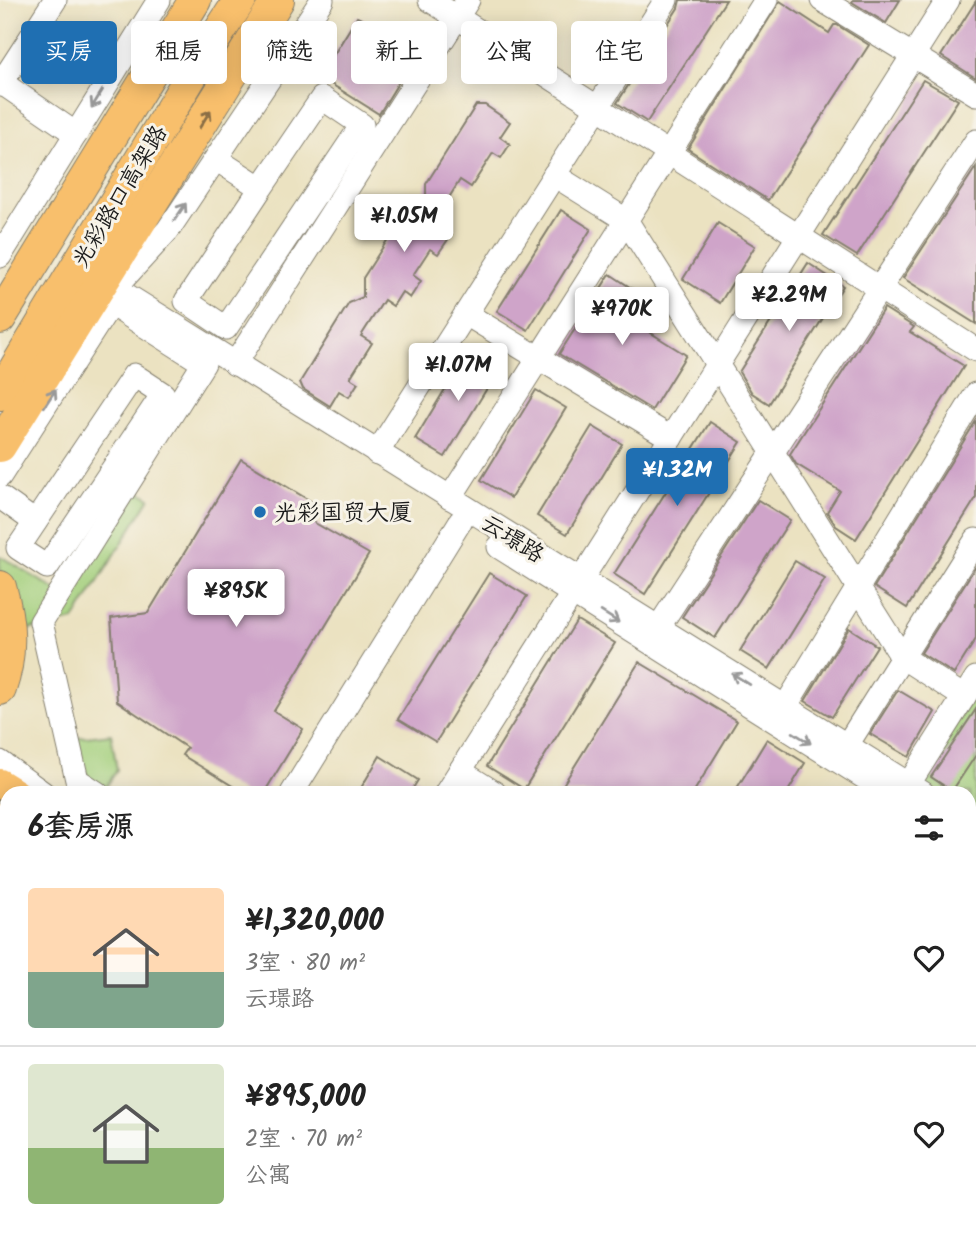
<!DOCTYPE html>
<html lang="zh">
<meta charset="utf-8">
<style>
:root{--surface:#fff;--page:#f2f2f2;--text:#222;--muted:#767676;--line:#e0e0e0;--accent:#1f6fb2}
body{margin:0;font-family:Kalam,"LXGW WenKai TC",sans-serif;background:var(--page);color:var(--text);height:100vh;display:flex;flex-direction:column;font-size:26px;white-space:nowrap}
*{box-sizing:border-box;margin:0}
p{font-size:23px;color:var(--muted)}
.icon{flex:none;width:38px;height:38px;fill:none;stroke:currentColor;stroke-width:2;stroke-linecap:round;stroke-linejoin:round}
.map{position:relative;flex:1;overflow:hidden}
.panel{position:absolute;left:0px;top:786px;width:976px;height:450px;display:flex;flex-direction:column;background:var(--surface);border-radius:21px 21px 0 0;box-shadow:0 4px 18px #0003}
.panel>*{flex:none}
.top-card{position:absolute;left:21px;top:21px;width:934px;height:63px;display:flex;gap:14px}
.price{position:absolute;translate:-50% -60px;padding:0 16px;border-radius:7px;background:#fff;color:#222;font-size:23px;line-height:46px;filter:drop-shadow(0 2px 4px #0008)}
.price::after{content:'';position:absolute;left:50%;top:42px;width:21px;height:16px;margin-left:-10px;background:inherit;clip-path:polygon(0 0,100% 0,50% 100%)}
.price.current{background:var(--accent);color:#fff}
ul{padding:0;list-style:none}
li{display:flex;align-items:center;gap:21px;height:175px;padding:0 28px}
li+li{border-top:2px solid var(--line)}
li span{display:grid;place-items:center;flex:none;width:196px;height:140px;border-radius:7px;color:#555}
li>.icon{margin-inline-start:auto}
span .icon{width:84px;height:84px;fill:#fffc;stroke-width:1}
li b{font-size:30px}
h2{display:flex;justify-content:space-between;align-items:center;height:84px;padding:0 28px;font-size:30px}
.chip{padding:0 24px;border-radius:7px;background:var(--surface);box-shadow:0 4px 18px #0003;font-size:24px;line-height:63px}
.chip.current{background:var(--accent);color:#fff}
.map>svg:first-child{display:block}
.green{fill:#a3cf7b;stroke:#60764c;stroke-width:2}
.building{fill:#cfa4c9}
.lines{fill:none;stroke-linecap:round;stroke-linejoin:round}
.minor-casing{stroke:#847f6e;stroke-width:25}
.major-casing{stroke:#847f6e;stroke-width:31}
.highway-casing{stroke:#847f6e;stroke-width:34}
.minor{stroke:#fff;stroke-width:23}
.major{stroke:#f8bf6c;stroke-width:28}
.highway{stroke:#f8bf6c;stroke-width:32}
.oneway{stroke:#999}
.oneway2{stroke:#8a6e44}
.poi-dot{fill:#1f6fb2;stroke:#f7f3e8;stroke-width:2.5}
.labels{text-anchor:middle;stroke-width:6;stroke-linejoin:round;paint-order:stroke}
.street-label{font-size:23px;fill:#1c1c1c;stroke:#f7f3e8}
.poi-label{font-size:23px;fill:#1c1c1c;stroke:#f7f3e8;text-anchor:start}
</style>
<div class="map">
<svg width="976" height="1235" viewBox="0 0 976 1235">
<rect width="100%" height="100%" fill="#f7f3e8"/>
<filter id="ink" filterUnits="userSpaceOnUse"><feTurbulence type="fractalNoise" baseFrequency=".0143" numOctaves="2"/><feDisplacementMap in="SourceGraphic" scale="14" xChannelSelector="R" yChannelSelector="G"/><feConvolveMatrix kernelMatrix="1 2 1 2 8 2 1 2 1" color-interpolation-filters="sRGB"/></filter>
<filter id="wash" filterUnits="userSpaceOnUse"><feTurbulence type="fractalNoise" baseFrequency=".00686" numOctaves="4" result="noise"/><feDisplacementMap in="SourceGraphic" scale="28" xChannelSelector="R" yChannelSelector="G"/><feGaussianBlur stdDeviation="1.57" result="paint"/><feColorMatrix in="noise" values="0 0 0 0 0 0 0 0 0 0 0 0 0 0 0 0 0 1.4 0 .05"/><feComposite in="paint" operator="in"/></filter>
<g filter="url(#wash)">
<rect width="100%" height="100%" fill="#ebe2c1"/>
<!-- green -->
<g class="green">
<polygon points="127,484 150,498 74,620 0,635 0,556 59,592"/>
<polygon points="976,690 976,819 970,815 970,793 935,793 918,782"/>
<polygon points="111,734 117,770 102,793 97,793 68,739"/>
</g>
<g id="blocks">
<!-- building -->
<g class="building">
<polygon points="680,0 726,0 647,122 617,103 678,8"/>
<polygon points="853,0 900,0 886,23 852,2"/>
<polygon points="780,1 829,33 834,25 837,25 869,45 768,200 688,149"/>
<polygon points="976,1 976,78 941,56"/>
<polygon points="357,17 417,45 398,83 379,114 320,77"/>
<polygon points="923,80 958,100 857,256 823,235"/>
<polygon points="476,105 485,105 510,122 500,137 510,144 501,158 493,153 471,187 460,180 440,212 448,217 439,232 449,238 438,254 430,249 413,275 421,281 410,298 402,292 393,306 384,300 361,336 372,343 350,378 358,383 349,397 339,391 330,406 303,389 300,382 349,303 363,297 363,278 413,200 426,200 426,184"/>
<polygon points="976,167 976,324 903,278"/>
<polygon points="561,210 591,229 528,330 497,311"/>
<polygon points="718,223 755,246 720,303 683,279"/>
<polygon points="808,263 843,286 769,404 752,393 739,372"/>
<polygon points="610,274 642,295 627,318 686,355 652,410 559,354"/>
<polygon points="884,308 914,327 910,332 964,366 856,539 836,526 827,512 840,491 796,464 790,454"/>
<polygon points="470,348 500,367 445,457 415,439"/>
<polygon points="536,390 566,408 511,498 481,480"/>
<polygon points="976,421 976,498 907,608 874,587"/>
<polygon points="710,422 741,442 645,594 614,574"/>
<polygon points="592,426 622,444 567,534 537,516"/>
<polygon points="241,459 317,505 308,519 369,554 274,711 303,729 264,793 244,793 182,755 187,748 117,701 111,618 148,613"/>
<polygon points="758,500 790,520 715,638 682,617"/>
<polygon points="795,561 825,579 769,669 740,651"/>
<polygon points="976,566 976,639 954,674 921,653"/>
<polygon points="489,573 527,596 436,742 398,719"/>
<polygon points="577,620 615,643 524,789 487,766"/>
<polygon points="849,628 877,646 832,717 805,701"/>
<polygon points="639,662 737,721 693,793 558,793"/>
<polygon points="898,690 935,712 909,757 870,734"/>
<polygon points="976,709 976,755 952,791 931,777"/>
<polygon points="767,739 805,763 787,793 734,793"/>
<polygon points="380,756 418,780 410,793 358,793"/>
</g>
</g>
</g>
<g filter="url(#ink)">
<use href="#blocks" fill-opacity="0" stroke="#847f6e" stroke-width="2"/>
<g class="lines">
<defs>
<g id="minor">
<polyline points="430,0 976,350"/>
<polyline points="822,0 976,94"/>
<polyline points="2,83 76,134"/>
<polyline points="0,85 55,0"/>
<polyline points="216,159 261,188 322,98 362,125 226,328 186,301 261,188"/>
<polyline points="554,175 626,220 902,657 964,697"/>
<polyline points="0,256 159,0"/>
<polyline points="104,281 923,793"/>
<polyline points="95,294 202,362"/>
<polyline points="466,314 671,438"/>
<polyline points="235,364 468,0"/>
<polygon points="134,375 163,394 47,567 18,548"/>
<polyline points="377,453 666,0"/>
<polyline points="0,476 110,305 124,278 168,230 322,0"/>
<polyline points="0,497 35,522"/>
<polyline points="450,498 766,0"/>
<polyline points="499,547 889,793"/>
<polyline points="658,628 976,141"/>
<polyline points="785,707 976,394"/>
<polyline points="847,745 976,540"/>
<polyline points="0,762 43,793"/>
<polyline points="460,771 495,793"/>
<polyline points="97,793 77,780 41,622 204,363"/>
<polyline points="292,793 460,522"/>
<polyline points="446,793 948,0"/>
<polyline points="903,793 976,678"/>
<polyline points="970,821 976,826"/>
<polyline points="0,837 7,840"/>
<polyline points="970,844 976,848"/>
<polyline points="0,981 7,970"/>
<polyline points="970,1108 976,1097"/>
<polyline points="826,1228 837,1235"/>
<polyline points="119,1235 124,1228"/>
<polyline points="608,1235 613,1228"/>
<polyline points="892,1235 896,1228"/>
</g>
<g id="major">
<polyline points="0,783 16,793"/>
<polyline points="0,817 7,822"/>
<polyline points="670,1228 681,1235"/>
<polyline points="734,1228 744,1235"/>
</g>
<g id="highway">
<polyline points="0,318 195,0"/>
<polyline points="0,394 197,66 240,0"/>
<polyline points="0,446 278,0"/>
<path d="M0,587C10,622 12,654 0,689"/>
</g>
</defs>
<!-- minor casing -->
<use href="#minor" class="minor-casing"/>
<!-- major casing -->
<use href="#major" class="major-casing"/>
<!-- highway casing -->
<use href="#highway" class="highway-casing"/>
<!-- minor -->
<use href="#minor" class="minor"/>
<!-- major -->
<use href="#major" class="major"/>
<!-- highway -->
<use href="#highway" class="highway"/>
</g>
<!-- one-way arrows -->
<defs><path id="oneway-shaft" d="M-6 0H5M1.5-3L5.5 0L1.5 3" fill="none" stroke-width="1.6" stroke-linecap="round" stroke-linejoin="round" transform="scale(1.75)"/></defs>
<g class="oneway">
<use href="#oneway-shaft" transform="translate(97 99) rotate(122)"/>
<use href="#oneway-shaft" transform="translate(180 212) rotate(-56)"/>
<use href="#oneway-shaft" transform="translate(50 398) rotate(-57)"/>
<use href="#oneway-shaft" transform="translate(610 617) rotate(32)"/>
<use href="#oneway-shaft" transform="translate(741 679) rotate(-148)"/>
<use href="#oneway-shaft" transform="translate(802 738) rotate(32)"/>
</g>
<use class="oneway2" href="#oneway-shaft" transform="translate(205 119) rotate(-58)"/>
</g>
<!-- markers -->
<circle class="poi-dot" cx="260" cy="512" r="7"/>
<g class="labels">
<!-- street labels -->
<g class="street-label">
<text transform="translate(119 196) rotate(-59)" y="8">光彩路口高架路</text>
<text transform="translate(513 538) rotate(32)" y="8">云璟路</text>
</g>
<!-- poi labels -->
<g class="poi-label">
<text x="274" y="520">光彩国贸大厦</text>
</g>
</g>
</svg>
<b class="price" style="left:404px;top:254px">¥1.05M</b>
<b class="price" style="left:789px;top:333px">¥2.29M</b>
<b class="price" style="left:622px;top:347px">¥970K</b>
<b class="price" style="left:458px;top:403px">¥1.07M</b>
<b class="price current" style="left:677px;top:508px">¥1.32M</b>
<b class="price" style="left:236px;top:629px">¥895K</b>
<div class="top-card">
<a class="chip current">买房</a>
<a class="chip">租房</a>
<a class="chip">筛选</a>
<a class="chip">新上</a>
<a class="chip">公寓</a>
<a class="chip">住宅</a>
</div>
<section class="panel">
<h2>6套房源<svg class="icon" aria-label="filters" viewBox="0 0 24 24"><path d="M4 7h16M4 17h16"/><circle cx="9" cy="7" r="2"/><circle cx="15" cy="17" r="2"/></svg></h2>
<ul>
<li><span style="background:linear-gradient(#ffd9b3 60%,#7fa58c 0)"><svg class="icon" aria-label="home" viewBox="0 0 24 24"><path d="M3 11l9-7 9 7M6 9v11h12V9"/></svg></span><div><b>¥1,320,000</b><p>3室 · 80 m²</p><p>云璟路</p></div><svg class="icon" aria-label="heart" viewBox="0 0 24 24"><path d="M12 20l-8-8c-3-5 5-10 8-4 3-6 11-1 8 4z"/></svg></li>
<li><span style="background:linear-gradient(#dfe7d0 60%,#8fb573 0)"><svg class="icon" aria-label="home" viewBox="0 0 24 24"><path d="M3 11l9-7 9 7M6 9v11h12V9"/></svg></span><div><b>¥895,000</b><p>2室 · 70 m²</p><p>公寓</p></div><svg class="icon" aria-label="heart" viewBox="0 0 24 24"><path d="M12 20l-8-8c-3-5 5-10 8-4 3-6 11-1 8 4z"/></svg></li>
</ul>
</section>
</div>
